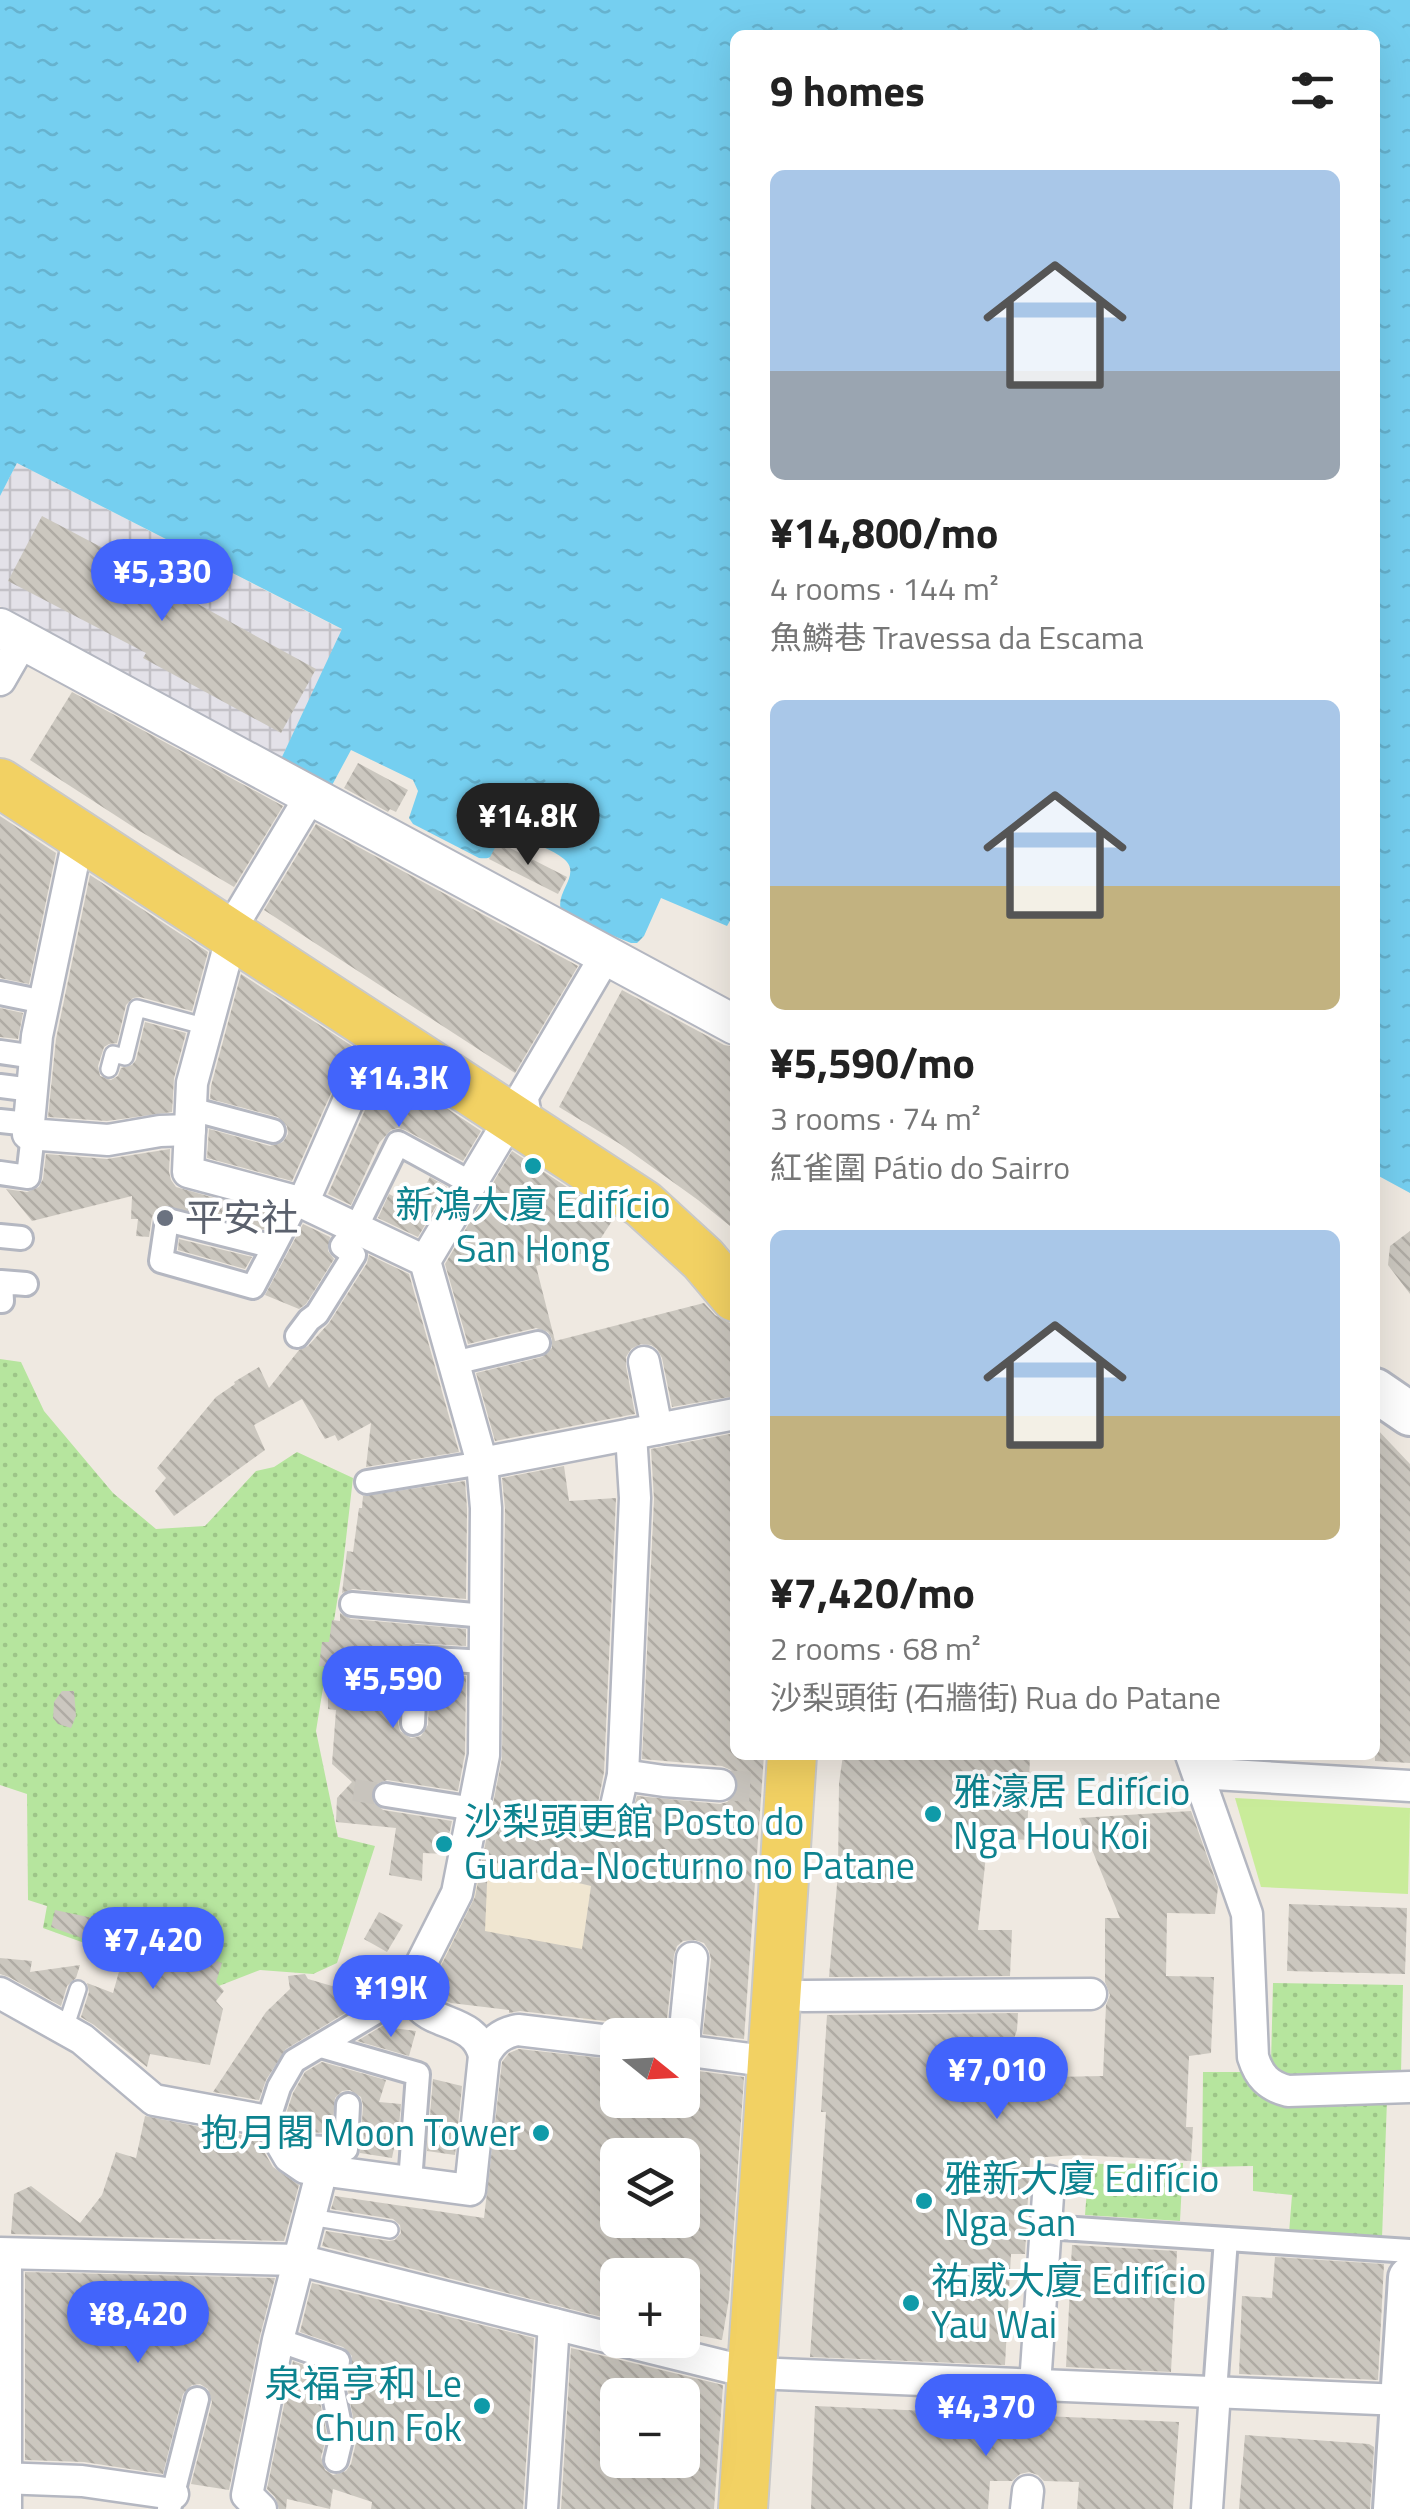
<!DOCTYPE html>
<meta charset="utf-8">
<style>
:root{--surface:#fff;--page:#f6f6f6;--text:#222;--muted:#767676;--accent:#4264fb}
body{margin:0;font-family:"Titillium Web","Noto Sans SC",sans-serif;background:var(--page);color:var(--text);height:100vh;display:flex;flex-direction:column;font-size:38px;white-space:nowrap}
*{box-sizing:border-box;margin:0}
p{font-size:32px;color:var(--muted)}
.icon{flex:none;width:55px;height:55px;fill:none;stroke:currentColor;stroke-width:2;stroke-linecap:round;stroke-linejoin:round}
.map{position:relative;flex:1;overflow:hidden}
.sheet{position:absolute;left:730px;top:30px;width:650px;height:1730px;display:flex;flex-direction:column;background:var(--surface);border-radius:15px;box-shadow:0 10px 40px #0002}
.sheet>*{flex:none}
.needle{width:65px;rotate:108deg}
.buttons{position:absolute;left:600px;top:2018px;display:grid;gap:20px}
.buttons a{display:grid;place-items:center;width:100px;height:100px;border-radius:15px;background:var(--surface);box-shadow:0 10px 40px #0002;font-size:50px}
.price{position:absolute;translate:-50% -85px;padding:0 22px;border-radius:35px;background:var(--accent);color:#fff;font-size:32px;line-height:65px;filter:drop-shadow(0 2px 5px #0008)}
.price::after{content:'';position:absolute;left:50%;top:60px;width:30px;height:22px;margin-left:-15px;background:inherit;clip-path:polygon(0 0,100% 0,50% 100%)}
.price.selected{background:#222;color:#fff}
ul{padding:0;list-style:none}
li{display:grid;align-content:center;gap:20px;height:530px;padding:0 40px}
li span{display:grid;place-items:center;height:310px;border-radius:15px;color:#555}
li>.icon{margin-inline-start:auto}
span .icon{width:180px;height:180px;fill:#fffc;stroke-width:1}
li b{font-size:42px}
h2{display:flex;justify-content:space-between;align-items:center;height:120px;padding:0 40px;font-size:42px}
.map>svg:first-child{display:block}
.industrial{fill:url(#industrial-grid)}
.education{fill:#f0e6d1}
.grass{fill:url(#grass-dots)}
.pitch{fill:#c9ec9a}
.water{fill:url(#water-ripples)}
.building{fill:url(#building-back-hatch);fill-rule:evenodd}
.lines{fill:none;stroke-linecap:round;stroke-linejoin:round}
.pedestrian-tunnel{stroke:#c8c4bd;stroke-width:22;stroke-dasharray:22 11;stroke-linecap:butt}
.minor-tunnel{stroke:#c8c4bd;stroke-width:30;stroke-dasharray:30 15;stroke-linecap:butt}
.service-casing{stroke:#b4b7c1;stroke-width:20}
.pedestrian-casing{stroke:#b4b7c1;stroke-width:28}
.minor-casing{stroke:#b4b7c1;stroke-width:35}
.tertiary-casing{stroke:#b4b7c1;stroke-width:42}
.secondary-casing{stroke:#b4b7c1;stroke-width:48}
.primary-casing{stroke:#c9c9c9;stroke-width:52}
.service{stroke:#fff;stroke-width:15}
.pedestrian{stroke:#fff;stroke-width:22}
.minor{stroke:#fff;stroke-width:30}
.tertiary{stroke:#fff;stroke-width:38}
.secondary{stroke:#fff;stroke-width:42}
.primary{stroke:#f2d163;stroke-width:48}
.culture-dot{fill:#0f9aa8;stroke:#fff;stroke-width:4}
.worship-dot{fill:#6b7280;stroke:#fff;stroke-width:4}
.labels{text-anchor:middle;stroke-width:8;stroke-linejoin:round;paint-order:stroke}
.culture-label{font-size:38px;fill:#0d838f;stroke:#fff;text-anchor:start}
.worship-label{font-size:38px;fill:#5b616d;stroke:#fff;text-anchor:start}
</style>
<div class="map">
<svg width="1410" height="2509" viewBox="0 0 1410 2509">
<defs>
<pattern id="industrial-grid" width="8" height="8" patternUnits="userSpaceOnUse" patternTransform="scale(2.5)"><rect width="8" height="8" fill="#e3e1e8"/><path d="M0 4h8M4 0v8" fill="none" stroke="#c3c1c7"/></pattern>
<pattern id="grass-dots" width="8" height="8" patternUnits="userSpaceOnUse" patternTransform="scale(2.5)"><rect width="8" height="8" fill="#b6e59e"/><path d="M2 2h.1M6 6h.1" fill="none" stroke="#9dc588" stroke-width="1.8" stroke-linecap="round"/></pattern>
<pattern id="water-ripples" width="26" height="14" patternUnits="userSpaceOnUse" patternTransform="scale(2.5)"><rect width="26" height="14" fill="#75cff0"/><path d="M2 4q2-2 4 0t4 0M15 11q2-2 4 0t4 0" fill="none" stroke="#66b2ce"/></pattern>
<pattern id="building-back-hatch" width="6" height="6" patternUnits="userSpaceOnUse" patternTransform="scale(2.5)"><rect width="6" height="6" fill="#cbc7bf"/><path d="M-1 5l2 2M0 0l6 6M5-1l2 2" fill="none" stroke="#afaba4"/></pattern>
</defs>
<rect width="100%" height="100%" fill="#efe9e1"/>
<!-- industrial -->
<polygon class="industrial" points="17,463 343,630 281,759 0,606 0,496"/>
<!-- education -->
<polygon class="education" points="479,1859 609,1890 633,2024 583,2019 585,1995 432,1974"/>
<!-- grass -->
<g class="grass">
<polygon points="0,1359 21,1362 44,1411 113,1493 156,1529 205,1526 256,1471 274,1467 297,1452 353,1478 343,1565 316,1731 338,1837 375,1846 337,1963 313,1974 260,1970 211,1989 43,1928 47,1906 28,1900 27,1794 0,1785"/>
<polygon points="1273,1983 1403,1985 1401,2073 1290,2077 1279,2073 1271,2063"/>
<polygon points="1203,2072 1247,2072 1387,2100 1382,2238 1289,2233 1292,2195 1253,2191 1253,2166 1202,2167"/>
<polygon points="1183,2163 1180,2221 1085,2215 1089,2164"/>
</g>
<!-- pitch -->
<polygon class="pitch" points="1235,1798 1410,1808 1408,1894 1261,1887"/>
<!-- water -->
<path class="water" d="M0,0H1410V1193L1375,1174V35H735V912L727,926L661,898L644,936L637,943H631L564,916C549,895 584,876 564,859C558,854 550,850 543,847C536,842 524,832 515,834C497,837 506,861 479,858L413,824L409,818L418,791L413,780L351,750L330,789L281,759L342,629L17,463L0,496Z"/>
<!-- building -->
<g class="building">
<polygon points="42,516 158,577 156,581 316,669 281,733 143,658 146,653 8,581"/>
<polygon points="72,692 283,806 234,887 138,830 30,760"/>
<polygon points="358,763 408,790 396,812 390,809 388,812 344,788"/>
<polygon points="0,816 56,853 29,984 0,978"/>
<polygon points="316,824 578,966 515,1073 264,910"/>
<polygon points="498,842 567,877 558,894 489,859"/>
<polygon points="90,875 208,952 192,1011 140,997 133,998 126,1005 117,1043 109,1044 104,1047 98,1066 100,1076 111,1080 118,1076 121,1068 132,1065 136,1060 145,1022 186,1033 174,1078 172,1112 107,1121 48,1117 56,1039"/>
<polygon points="241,974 352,1046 292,1181 207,1158 209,1129 270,1146 283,1142 288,1134 287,1126 278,1117 210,1099 211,1086"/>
<polygon points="622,990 724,1045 735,1047 735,1230 698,1200 620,1144 559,1107"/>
<polygon points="0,1008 23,1013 18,1039 0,1037"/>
<polygon points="384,1067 481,1131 463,1161 405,1130 398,1128 391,1130 379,1143 351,1205 328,1194"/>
<polygon points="170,1149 169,1172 171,1180 176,1187 274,1215 266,1230 163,1206 156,1210 152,1217 149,1237 136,1236 138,1219 131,1219 132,1196 32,1221 6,1189 27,1192 39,1187 43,1179 46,1154 107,1159"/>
<polygon points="512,1151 614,1218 601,1238 601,1248 536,1266 555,1341 704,1303 715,1315 730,1323 735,1330 735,1396 672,1407 662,1358 657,1349 651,1345 641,1344 631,1349 626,1357 626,1366 635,1414 495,1441 476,1373 542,1357 552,1348 552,1339 548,1332 536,1328 468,1344 445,1264"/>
<polygon points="430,1177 447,1187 418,1237 378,1218 389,1194 414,1207"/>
<polygon points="303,1224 330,1237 328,1251 334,1259 306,1304 299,1309 265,1295"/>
<polygon points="1410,1231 1410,1294 1388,1265 1390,1246"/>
<polygon points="179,1239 252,1257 245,1269 178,1250"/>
<polygon points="369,1255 409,1274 459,1452 366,1467 371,1423 338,1441 335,1435 325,1439 302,1399 254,1425 265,1450 174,1516 155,1491 166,1478 157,1468 216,1397 235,1384 234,1382 259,1367 269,1388 299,1350 308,1346 329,1323 367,1263"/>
<polygon points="1375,1427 1410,1464 1410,1763 1375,1761"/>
<path d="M735,1433V1755H764L744,2039L703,2034L711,1959L709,1951L704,1943L695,1940L683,1941L677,1946L674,1955L666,2028L520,2011L509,2013V2010L451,2003L440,1998L433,1990V1982L475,1897L502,1758L505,1508L502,1478L564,1466L569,1501L616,1498L604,1772L598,1803V1812L604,1820L611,1824H621L630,1818L637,1796L720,1804L727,1802L735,1796L738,1787L736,1776L731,1770L722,1766L642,1759L654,1499L651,1449ZM488,1861L591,1886L582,1949L485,1931Z"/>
<polygon points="465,1481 467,1509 466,1599 353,1589 342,1593 347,1551 353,1552 359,1508 362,1508 363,1496"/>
<polygon points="340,1613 351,1619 466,1629 466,1646 416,1643 404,1649 401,1657 398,1723 400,1731 411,1738 421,1736 428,1725 430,1674 466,1676 465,1753 458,1791 387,1780 375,1785 371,1792 372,1801 383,1810 452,1821 445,1854 423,1853 422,1881 389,1875 396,1828 336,1822 337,1798 352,1782 332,1764 336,1710 328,1709 328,1667 319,1666 322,1642 329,1642 332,1620 340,1621"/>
<polygon points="62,1691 74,1691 76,1716 71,1728 58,1724 53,1718 54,1702"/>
<polygon points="843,1755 1030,1755 1027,1840 988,1837 978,1930 1012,1930 1010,1976 829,1977 838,1873 839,1783"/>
<polygon points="1191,1811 1218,1887 1215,1914 1167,1913 1166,1976 1214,1977 1211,2053 1189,2056 1186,2127 1193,2127 1191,2161 1078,2155 1030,2158 1025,2254 1011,2254 1005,2365 810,2357 826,2112 821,2112 827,2015 1018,2013 1017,2030 1000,2078 1103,2076 1106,2005 1110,1995 1105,1982 1105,1918 1120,1918 1079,1818"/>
<polygon points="1289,1904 1407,1908 1405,1974 1287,1971"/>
<polygon points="55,1910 205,1942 201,1955 222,1963 216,1982 224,1991 216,2001 223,2009 210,2065 150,2054 147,2067 94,2025 81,2017 89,1992 87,1983 113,1993 120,1968 167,1971 168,1969 51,1927"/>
<polygon points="379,1912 403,1925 387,1952 364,1939"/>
<polygon points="0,1958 32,1961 30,1972 80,1965 76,1978 67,1986 61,2006 9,1977 0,1974"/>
<polygon points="305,1974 308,1979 332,1986 350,1979 363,1985 370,1998 286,2049 266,2080 259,2100 213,2092 266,2012 290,1989 288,1976"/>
<polygon points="384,2025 385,2027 416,2031 409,2056 357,2041"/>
<path d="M519,2049L618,2060V2100H682V2069L744,2077L729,2299L722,2340L682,2332V2275H618V2321L322,2246L326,2231L389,2241L395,2240L401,2233L400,2225L393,2219L331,2209L335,2196L484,2218L502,2062L509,2053ZM618,2155H682V2220H618Z"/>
<polygon points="322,2062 386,2080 379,2102 401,2104 397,2148 394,2148 392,2158 360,2153 363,2105 361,2097 350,2090 342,2091 335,2098 332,2133 296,2132 286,2114 293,2093 305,2072"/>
<polygon points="433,2079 462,2086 455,2155 427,2151"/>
<polygon points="145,2116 256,2138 273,2167 299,2185 284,2241 11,2234 14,2194 31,2186 80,2223 102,2195 116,2152 136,2158"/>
<polygon points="1072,2245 1177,2251 1171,2372 1066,2367 1070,2287 1080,2283 1082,2276 1078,2267 1071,2265"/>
<polygon points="1275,2257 1384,2264 1378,2380 1239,2374 1242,2296 1272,2298"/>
<polygon points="25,2272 275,2278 260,2336 229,2490 191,2484 212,2402 208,2389 200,2384 192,2385 183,2394 163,2474 84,2462 25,2460"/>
<polygon points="312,2283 534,2338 523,2509 371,2509 372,2502 333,2489 330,2509 287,2499 286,2509 279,2509 275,2497 267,2489 293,2361 320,2371 317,2388 327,2435 321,2457 325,2470 333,2475 346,2471 351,2464 357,2438 347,2386 352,2356 343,2347 300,2332"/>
<path d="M571,2348L723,2385L714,2509H561ZM618,2395H682V2460H618Z"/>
<polygon points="815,2406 1179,2422 1173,2509 1077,2509 1079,2482 1044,2481 1038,2475 1029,2472 1020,2474 1012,2481 990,2481 988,2509 811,2509"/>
<polygon points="1245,2435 1369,2444 1374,2447 1370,2509 1239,2509"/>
</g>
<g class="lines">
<!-- pedestrian-tunnel -->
<polyline class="pedestrian-tunnel" points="354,1790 386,1795"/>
<!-- minor-tunnel -->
<polyline class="minor-tunnel" points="720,1785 790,1789"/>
<defs>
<g id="service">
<polyline points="109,1069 113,1054 125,1057 137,1008 207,1027"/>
<polyline points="65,2029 78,1989"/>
<polyline points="310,2217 390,2230"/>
<polyline points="1043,2274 1071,2276"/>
</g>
<g id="pedestrian">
<polyline points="0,993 44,1002"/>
<polyline points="0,1052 35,1057"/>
<polyline points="0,1086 32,1090"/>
<polyline points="191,1109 273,1131"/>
<polyline points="0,1121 29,1124"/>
<polyline points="0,1173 28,1177 33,1134"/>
<polyline points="0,1236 21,1238"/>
<polyline points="274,1247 253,1287 161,1261 167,1220 274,1247 298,1201"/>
<polyline points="0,1301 2,1301 1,1282 26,1284"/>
<polyline points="297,1336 309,1320 317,1314 354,1255 342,1246 356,1228 398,1143 471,1183"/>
<polyline points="454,1363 538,1343"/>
<polyline points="367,1482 482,1463"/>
<polyline points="352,1604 485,1616"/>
<polyline points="413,1723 416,1658 485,1662"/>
<polyline points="386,1795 474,1809"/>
<polyline points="321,2046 418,2074 410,2182"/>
<polyline points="268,2121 279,2087 294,2061 413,1990"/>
<polyline points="283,2146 346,2149 348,2105"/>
<polyline points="1046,2227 1410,2251"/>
<polyline points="278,2340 338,2361 332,2386 342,2435 336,2460"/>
<polyline points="1215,2392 1226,2239"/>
<polyline points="169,2509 197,2399"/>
</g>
<g id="minor">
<polyline points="0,680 23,640"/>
<polyline points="79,835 37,1036 28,1134 108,1140 160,1131 190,1130"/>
<polyline points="241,912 310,797"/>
<path d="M537,1133C527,1121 524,1111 523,1096L606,955"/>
<polyline points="303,1203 379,1031"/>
<polyline points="425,1261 511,1117"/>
<polyline points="644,1362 657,1429"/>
<polyline points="482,1463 735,1414"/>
<path d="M1191,1755L1247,1914L1253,2057C1259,2076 1268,2086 1288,2091L1410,2087"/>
<polyline points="1198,1773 1410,1786"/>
<polyline points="623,1775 664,1781 720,1785"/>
<polyline points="616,1806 623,1775 635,1498 631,1434"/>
<path d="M0,1993L82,2039L154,2100L268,2121L289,2157L305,2168L470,2190L484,2056C474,2009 407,2033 414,1978L457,1893L484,1755L486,1508L482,1463L425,1261L303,1203L188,1172L192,1083L232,935"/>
<polyline points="803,1996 1091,1994"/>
<polyline points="682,2050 773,2062"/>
<polyline points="683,2050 692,1958"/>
<path d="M484,2056C492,2041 501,2033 518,2030L618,2042"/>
<polyline points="0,2253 299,2260 618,2340"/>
<polyline points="6,2254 6,2509"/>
<polyline points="619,2340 752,2373"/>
<polyline points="778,2374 1402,2400"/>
<polyline points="1035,2385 1049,2181"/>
<polyline points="0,2478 82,2481 173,2494"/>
<polyline points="261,2509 247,2495 278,2340 322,2170"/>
<polyline points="542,2509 554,2324"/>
<polyline points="1026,2509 1028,2491"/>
<polyline points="1207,2509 1215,2392"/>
</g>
<polyline id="tertiary" points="0,628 735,1025"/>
<g id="secondary">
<polyline points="1375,1390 1410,1414"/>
<polyline points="1395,2509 1410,2278"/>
</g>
<g id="primary">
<polyline points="0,783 643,1204 703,1259 735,1297"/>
<polyline points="743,2509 792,1755"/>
</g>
</defs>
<!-- service casing -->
<use href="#service" class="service-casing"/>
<!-- pedestrian casing -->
<use href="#pedestrian" class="pedestrian-casing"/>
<!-- minor casing -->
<use href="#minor" class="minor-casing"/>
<!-- tertiary casing -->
<use href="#tertiary" class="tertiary-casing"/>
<!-- secondary casing -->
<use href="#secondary" class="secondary-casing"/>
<!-- primary casing -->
<use href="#primary" class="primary-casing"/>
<!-- service -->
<use href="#service" class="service"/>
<!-- pedestrian -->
<use href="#pedestrian" class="pedestrian"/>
<!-- minor -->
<use href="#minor" class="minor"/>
<!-- tertiary -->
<use href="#tertiary" class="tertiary"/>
<!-- secondary -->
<use href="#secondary" class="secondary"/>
<!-- primary -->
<use href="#primary" class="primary"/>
</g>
<!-- markers -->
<g class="culture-dot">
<circle cx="533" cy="1166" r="10"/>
<circle cx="933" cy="1814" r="10"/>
<circle cx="444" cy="1844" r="10"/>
<circle cx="541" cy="2133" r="10"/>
<circle cx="924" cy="2201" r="10"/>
<circle cx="911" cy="2303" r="10"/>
<circle cx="482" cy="2406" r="10"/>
</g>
<circle class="worship-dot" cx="165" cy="1218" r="10"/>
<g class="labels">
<!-- culture labels -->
<g class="culture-label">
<text x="533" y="1218" text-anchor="middle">新鴻大廈 Edifício<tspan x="533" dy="44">San Hong</tspan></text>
<text x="953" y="1805">雅濠居 Edifício<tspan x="953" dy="44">Nga Hou Koi</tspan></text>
<text x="464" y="1835">沙梨頭更館 Posto do<tspan x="464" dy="44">Guarda-Nocturno no Patane</tspan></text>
<text x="521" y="2146" text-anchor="end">抱月閣 Moon Tower</text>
<text x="944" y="2192">雅新大廈 Edifício<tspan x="944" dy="44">Nga San</tspan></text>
<text x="931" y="2294">祐威大廈 Edifício<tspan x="931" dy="44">Yau Wai</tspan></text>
<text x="462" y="2397" text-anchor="end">泉福亨和 Le<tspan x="462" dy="44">Chun Fok</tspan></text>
</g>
<!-- worship labels -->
<g class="worship-label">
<text x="185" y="1231">平安社</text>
</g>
</g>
</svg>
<div class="buttons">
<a><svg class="needle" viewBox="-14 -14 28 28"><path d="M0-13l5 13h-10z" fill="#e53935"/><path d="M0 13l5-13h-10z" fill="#767676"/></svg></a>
<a><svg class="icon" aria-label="layers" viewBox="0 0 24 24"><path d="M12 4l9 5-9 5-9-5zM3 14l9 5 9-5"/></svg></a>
<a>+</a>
<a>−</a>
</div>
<b class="price" style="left:162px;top:624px">¥5,330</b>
<b class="price selected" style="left:528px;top:868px">¥14.8K</b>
<b class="price" style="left:399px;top:1130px">¥14.3K</b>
<b class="price" style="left:393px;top:1731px">¥5,590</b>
<b class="price" style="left:153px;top:1992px">¥7,420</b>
<b class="price" style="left:391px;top:2040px">¥19K</b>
<b class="price" style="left:997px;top:2122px">¥7,010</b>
<b class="price" style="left:138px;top:2366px">¥8,420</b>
<b class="price" style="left:986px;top:2459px">¥4,370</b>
<section class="sheet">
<h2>9 homes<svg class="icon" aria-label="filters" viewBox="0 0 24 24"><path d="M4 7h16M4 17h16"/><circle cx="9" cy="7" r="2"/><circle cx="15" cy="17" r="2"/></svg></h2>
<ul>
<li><span style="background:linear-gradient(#a9c7e8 65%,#9aa5b1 0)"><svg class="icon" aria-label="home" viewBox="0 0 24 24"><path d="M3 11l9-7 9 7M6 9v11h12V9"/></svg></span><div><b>¥14,800/mo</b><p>4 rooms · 144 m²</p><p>魚鱗巷 Travessa da Escama</p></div></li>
<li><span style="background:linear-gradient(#a9c7e8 60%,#c2b280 0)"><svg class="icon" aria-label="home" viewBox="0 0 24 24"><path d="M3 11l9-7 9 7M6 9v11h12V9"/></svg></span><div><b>¥5,590/mo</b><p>3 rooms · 74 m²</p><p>紅雀圍 Pátio do Sairro</p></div></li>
<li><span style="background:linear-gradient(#a9c7e8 60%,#c2b280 0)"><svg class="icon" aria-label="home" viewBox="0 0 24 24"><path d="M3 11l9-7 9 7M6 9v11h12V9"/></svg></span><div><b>¥7,420/mo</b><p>2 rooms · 68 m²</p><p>沙梨頭街 (石牆街) Rua do Patane</p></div></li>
</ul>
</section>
</div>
